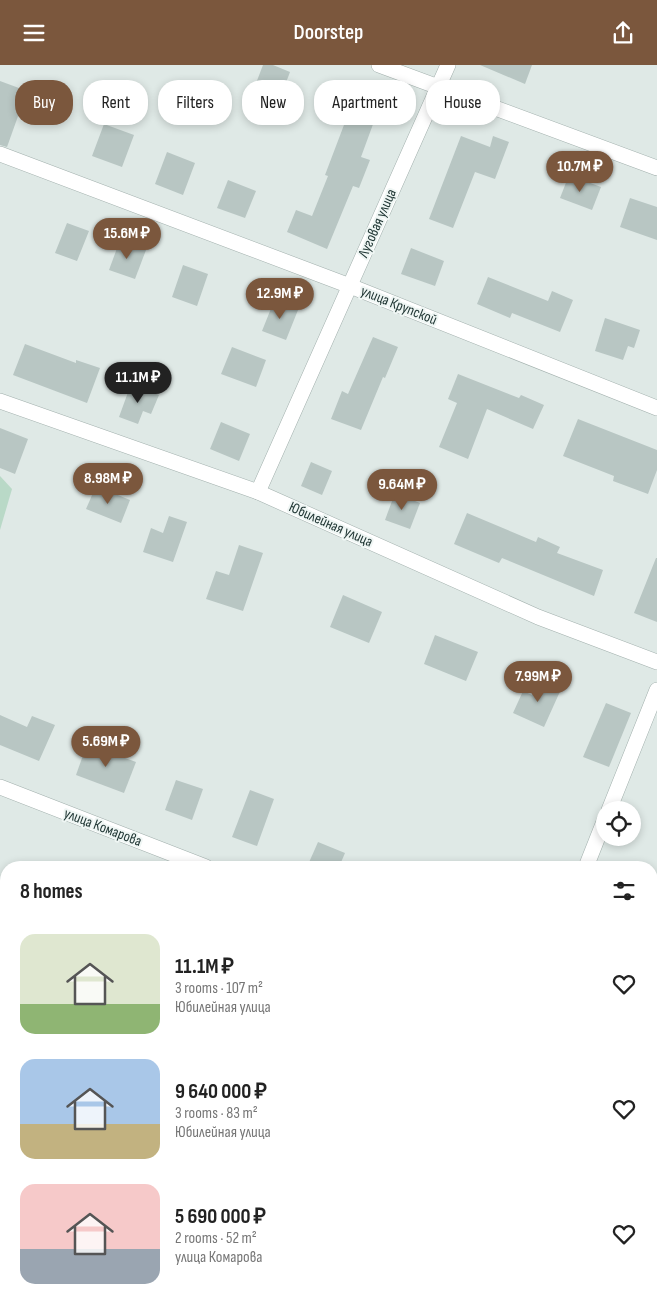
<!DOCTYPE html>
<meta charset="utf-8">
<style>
:root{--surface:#fff;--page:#f2f2f2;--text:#222;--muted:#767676;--accent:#7b573d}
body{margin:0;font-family:"Sofia Sans Condensed",sans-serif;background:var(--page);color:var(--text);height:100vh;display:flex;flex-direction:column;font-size:19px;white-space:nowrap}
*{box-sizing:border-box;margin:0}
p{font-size:16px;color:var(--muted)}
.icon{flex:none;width:28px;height:28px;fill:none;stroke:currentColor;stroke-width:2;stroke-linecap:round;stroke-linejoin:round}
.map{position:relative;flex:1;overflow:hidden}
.sheet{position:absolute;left:0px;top:796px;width:658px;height:446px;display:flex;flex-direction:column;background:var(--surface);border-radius:20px 20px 0 0;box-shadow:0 2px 8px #0003}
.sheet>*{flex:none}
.hud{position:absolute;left:15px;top:15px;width:628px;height:45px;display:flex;gap:10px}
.fabs{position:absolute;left:596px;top:736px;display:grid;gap:10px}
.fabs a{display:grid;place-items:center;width:45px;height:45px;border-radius:50%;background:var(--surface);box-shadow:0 2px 8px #0003;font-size:25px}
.price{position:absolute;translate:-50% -42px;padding:0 11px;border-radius:18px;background:var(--accent);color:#fff;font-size:16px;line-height:32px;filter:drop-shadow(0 1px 2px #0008)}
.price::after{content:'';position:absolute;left:50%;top:30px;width:15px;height:11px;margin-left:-8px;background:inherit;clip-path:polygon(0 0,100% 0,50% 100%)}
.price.selected{background:#222;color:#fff}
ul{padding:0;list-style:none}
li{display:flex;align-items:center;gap:15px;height:125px;padding:0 20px}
li span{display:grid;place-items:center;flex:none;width:140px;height:100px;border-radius:15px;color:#555}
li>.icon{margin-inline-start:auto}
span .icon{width:60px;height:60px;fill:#fffc;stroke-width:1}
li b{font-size:21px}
h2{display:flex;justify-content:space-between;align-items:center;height:60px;padding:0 20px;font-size:21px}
.chip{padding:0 18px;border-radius:20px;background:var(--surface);box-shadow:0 2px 8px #0003;font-size:18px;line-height:45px}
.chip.selected{background:var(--accent);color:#fff}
header{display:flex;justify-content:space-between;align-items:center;height:65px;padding:0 20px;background:var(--accent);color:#fff;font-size:22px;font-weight:600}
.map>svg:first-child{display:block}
.green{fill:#b9d9c7}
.building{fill:#b8c6c3}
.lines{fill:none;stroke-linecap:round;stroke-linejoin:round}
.minor-casing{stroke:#a2b0ad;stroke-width:16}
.minor{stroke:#fff;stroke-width:15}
.labels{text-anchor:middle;stroke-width:4;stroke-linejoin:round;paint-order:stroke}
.street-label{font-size:15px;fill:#213735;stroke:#eff6f4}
</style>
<header><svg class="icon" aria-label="menu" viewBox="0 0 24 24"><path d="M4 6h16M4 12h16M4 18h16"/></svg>Doorstep<svg class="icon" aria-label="share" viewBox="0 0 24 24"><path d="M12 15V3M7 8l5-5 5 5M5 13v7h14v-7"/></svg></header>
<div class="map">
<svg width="657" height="1242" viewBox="0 0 657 1242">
<rect width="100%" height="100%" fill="#dfe9e6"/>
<!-- green -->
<polygon class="green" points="0,411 12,424 0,465"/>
<!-- building -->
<g class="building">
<polygon points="263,0 273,0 290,7 279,36 253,26"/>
<polygon points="480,0 532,0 525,19"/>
<polygon points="0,16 27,26 7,82 0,80"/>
<polygon points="358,23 383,32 361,92 370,95 359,123 353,121 327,184 287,167 296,145 312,151 328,111 325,110"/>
<polygon points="104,59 134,70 122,102 92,91"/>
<polygon points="461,71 490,82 493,71 509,77 495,114 475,107 453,163 429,154"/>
<polygon points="167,87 195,98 183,130 155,119"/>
<polygon points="569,110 601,122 592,145 560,133"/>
<polygon points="228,115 256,126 245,153 217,143"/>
<polygon points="630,133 657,142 657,175 620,162"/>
<polygon points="67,158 89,166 77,196 55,188"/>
<polygon points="120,175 146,185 135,214 109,205"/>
<polygon points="411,183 444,196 435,221 401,209"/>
<polygon points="183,200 208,209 197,241 172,232"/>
<polygon points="488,212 548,236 552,226 573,235 560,267 512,248 510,253 477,239"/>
<polygon points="274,236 298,245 286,275 262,266"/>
<polygon points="605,253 640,265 634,283 628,281 623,295 595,286"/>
<polygon points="373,272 398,282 385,313 383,312 361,365 331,354 342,326 348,329"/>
<polygon points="25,279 76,298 76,295 100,303 87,338 13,310"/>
<polygon points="232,282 266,295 256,322 221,309"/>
<polygon points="458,309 519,333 521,330 544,340 533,364 487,344 468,394 439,382 457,338 448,334"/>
<polygon points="131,319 159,330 151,349 143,346 138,359 119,352"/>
<polygon points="578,354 657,385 657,405 648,429 613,416 614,411 563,391"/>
<polygon points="221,357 250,369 239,396 210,384"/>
<polygon points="0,363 28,374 15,409 0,403"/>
<polygon points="311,397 332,406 322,430 301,421"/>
<polygon points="96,421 130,435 121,458 86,444"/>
<polygon points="395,428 420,438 410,464 385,455"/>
<polygon points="467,448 536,477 538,472 560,482 557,488 603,505 594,531 502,493 499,498 454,479"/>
<polygon points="169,451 187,457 173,497 143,487 151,463 163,468"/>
<polygon points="239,480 263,488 243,546 206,534 216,506 229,510"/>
<polygon points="656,493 657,493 657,557 634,548"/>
<polygon points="343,530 382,547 369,578 330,562"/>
<polygon points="435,570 478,587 466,616 424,599"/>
<polygon points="540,613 562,622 544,662 513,648 523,626 532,630"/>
<polygon points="606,638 631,648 609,702 583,692"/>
<polygon points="0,650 27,662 32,651 55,660 39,696 0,680"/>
<polygon points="87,679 136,697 124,728 76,710"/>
<polygon points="176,715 203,724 192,755 165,745"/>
<polygon points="250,725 274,734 257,781 232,772"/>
<polygon points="318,777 345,788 339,802 307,802"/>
</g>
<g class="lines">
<defs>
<g id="minor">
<polyline points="379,0 657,103"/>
<polyline points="0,89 350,221 657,343"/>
<polyline points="0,336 258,427 538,552 657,597"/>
<polyline points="258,427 448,0"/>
<polyline points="0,722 206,802"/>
<polyline points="609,745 657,625"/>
<polyline points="586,802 605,754"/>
<polyline points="651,977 657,979"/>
<polyline points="0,1061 6,1063"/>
<polyline points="451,1236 465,1242"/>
</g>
</defs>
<!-- minor casing -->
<use href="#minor" class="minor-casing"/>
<!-- minor -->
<use href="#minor" class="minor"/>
</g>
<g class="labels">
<!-- street labels -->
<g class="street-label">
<text transform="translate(377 158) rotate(-66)" y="5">Луговая улица</text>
<text transform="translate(399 240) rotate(22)" y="5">улица Крупской</text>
<text transform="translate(331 459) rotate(24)" y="5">Юбилейная улица</text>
<text transform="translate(103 762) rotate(21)" y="5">улица Комарова</text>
</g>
</g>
</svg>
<div class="fabs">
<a><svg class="icon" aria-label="locate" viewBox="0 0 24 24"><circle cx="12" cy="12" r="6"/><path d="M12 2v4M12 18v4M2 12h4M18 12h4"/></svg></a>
</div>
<b class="price" style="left:580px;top:128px">10.7M ₽</b>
<b class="price" style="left:127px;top:195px">15.6M ₽</b>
<b class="price" style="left:280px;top:255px">12.9M ₽</b>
<b class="price selected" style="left:138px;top:339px">11.1M ₽</b>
<b class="price" style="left:108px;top:440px">8.98M ₽</b>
<b class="price" style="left:402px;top:446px">9.64M ₽</b>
<b class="price" style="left:538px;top:638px">7.99M ₽</b>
<b class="price" style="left:106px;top:703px">5.69M ₽</b>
<div class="hud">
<a class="chip selected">Buy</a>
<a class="chip">Rent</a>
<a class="chip">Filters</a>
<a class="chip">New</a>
<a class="chip">Apartment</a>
<a class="chip">House</a>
</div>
<section class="sheet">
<h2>8 homes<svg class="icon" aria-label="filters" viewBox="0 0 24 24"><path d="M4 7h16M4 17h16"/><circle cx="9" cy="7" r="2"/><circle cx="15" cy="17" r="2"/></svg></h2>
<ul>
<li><span style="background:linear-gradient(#dfe7d0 70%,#8fb573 0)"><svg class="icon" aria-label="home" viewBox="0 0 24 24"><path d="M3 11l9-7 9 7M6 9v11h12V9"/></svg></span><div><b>11.1M ₽</b><p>3 rooms · 107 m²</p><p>Юбилейная улица</p></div><svg class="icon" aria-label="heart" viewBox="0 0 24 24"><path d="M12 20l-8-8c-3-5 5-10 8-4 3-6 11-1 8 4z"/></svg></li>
<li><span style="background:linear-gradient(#a9c7e8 65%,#c2b280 0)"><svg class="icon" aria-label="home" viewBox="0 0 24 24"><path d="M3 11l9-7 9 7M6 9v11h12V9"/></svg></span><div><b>9 640 000 ₽</b><p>3 rooms · 83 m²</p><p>Юбилейная улица</p></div><svg class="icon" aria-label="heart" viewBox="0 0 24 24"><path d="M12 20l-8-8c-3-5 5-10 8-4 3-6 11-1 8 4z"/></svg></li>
<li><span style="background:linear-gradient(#f6c9c9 65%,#9aa5b1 0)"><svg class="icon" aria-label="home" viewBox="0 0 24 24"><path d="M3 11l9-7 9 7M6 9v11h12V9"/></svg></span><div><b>5 690 000 ₽</b><p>2 rooms · 52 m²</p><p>улица Комарова</p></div><svg class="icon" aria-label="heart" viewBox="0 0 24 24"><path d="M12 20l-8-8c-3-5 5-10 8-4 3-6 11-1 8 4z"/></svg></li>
</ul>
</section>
</div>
